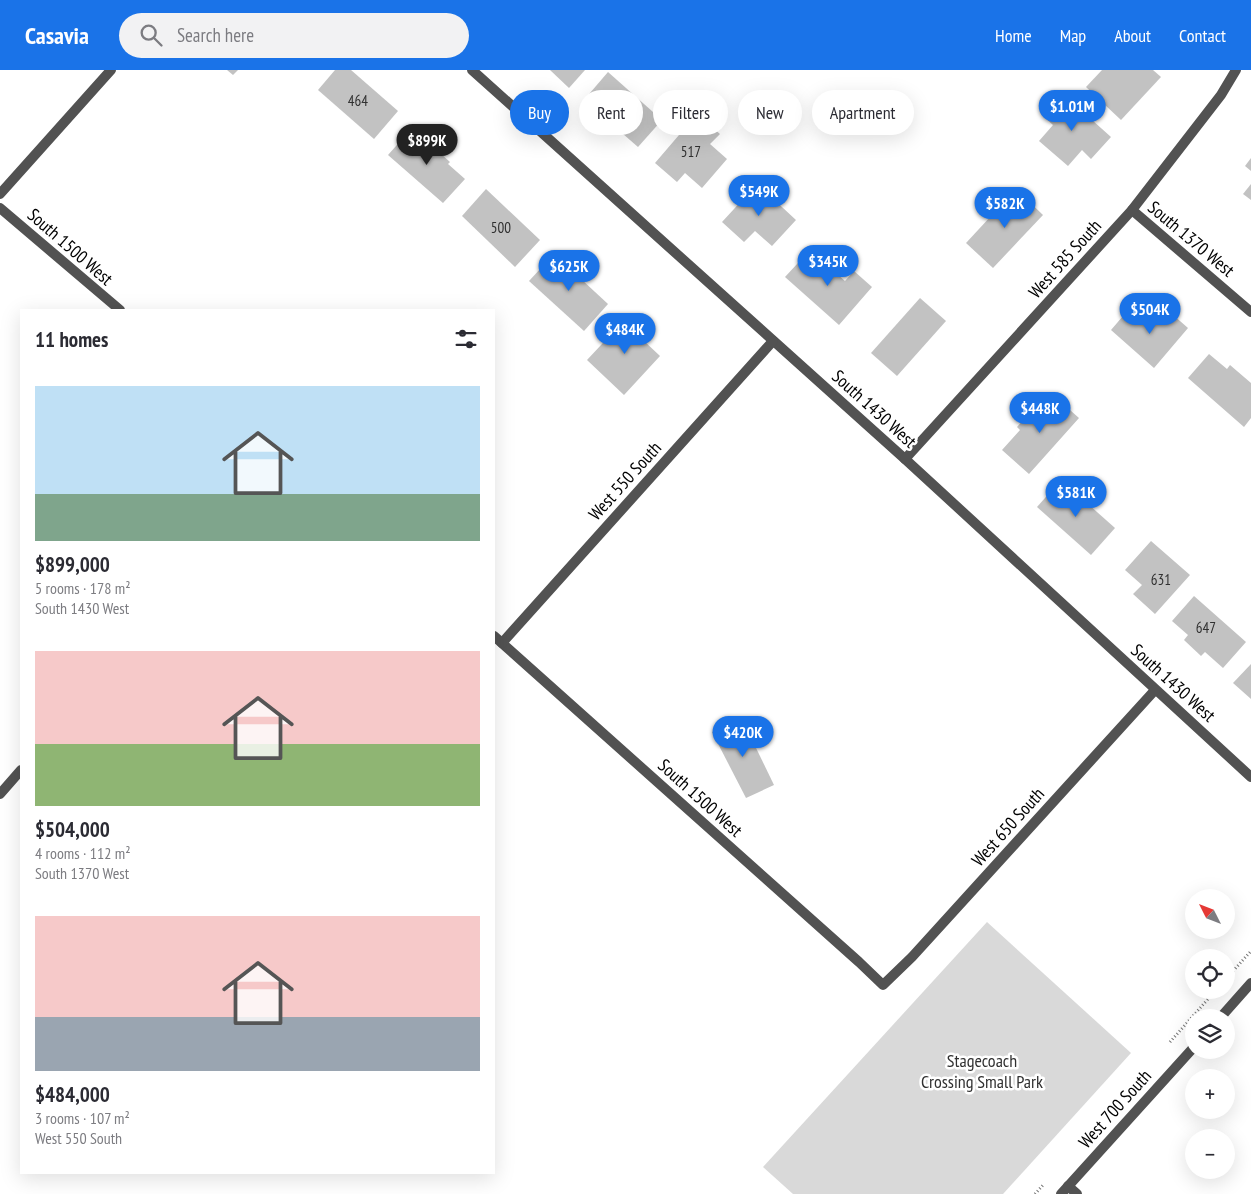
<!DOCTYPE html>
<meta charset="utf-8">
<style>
:root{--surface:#fff;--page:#f2f2f3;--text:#2b2b33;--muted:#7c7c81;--accent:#1a73e8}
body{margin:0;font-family:"PT Sans Narrow",sans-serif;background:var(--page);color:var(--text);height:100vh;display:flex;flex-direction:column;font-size:19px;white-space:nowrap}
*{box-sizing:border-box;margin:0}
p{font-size:16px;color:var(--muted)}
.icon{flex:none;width:28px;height:28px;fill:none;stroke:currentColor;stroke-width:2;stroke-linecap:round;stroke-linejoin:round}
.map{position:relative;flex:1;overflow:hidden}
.details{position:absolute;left:20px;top:239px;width:475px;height:865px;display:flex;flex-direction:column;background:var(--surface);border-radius:0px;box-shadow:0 5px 20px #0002}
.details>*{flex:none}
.guide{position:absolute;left:510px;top:20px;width:475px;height:45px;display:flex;gap:10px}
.needle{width:32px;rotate:312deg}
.controls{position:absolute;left:1185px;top:819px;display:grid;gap:10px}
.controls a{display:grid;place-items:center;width:50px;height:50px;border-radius:50%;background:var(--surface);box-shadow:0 5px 20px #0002;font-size:25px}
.price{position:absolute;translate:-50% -42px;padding:0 11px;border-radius:18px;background:var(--accent);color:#fff;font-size:16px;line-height:32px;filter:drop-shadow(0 1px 2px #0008)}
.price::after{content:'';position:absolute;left:50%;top:30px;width:15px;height:11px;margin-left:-8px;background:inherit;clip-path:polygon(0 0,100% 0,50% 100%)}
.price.current{background:#222;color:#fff}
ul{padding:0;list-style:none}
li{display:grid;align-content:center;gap:10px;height:265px;padding:0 15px}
li span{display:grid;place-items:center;height:155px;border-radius:0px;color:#555}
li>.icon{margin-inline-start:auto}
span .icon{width:90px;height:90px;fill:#fffc;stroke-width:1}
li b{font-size:21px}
h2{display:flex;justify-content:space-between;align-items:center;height:60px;padding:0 15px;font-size:21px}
.tag{padding:0 18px;border-radius:22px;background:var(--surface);box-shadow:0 5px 20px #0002;font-size:18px;line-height:45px}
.tag.current{background:var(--accent);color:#fff}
header{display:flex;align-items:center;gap:30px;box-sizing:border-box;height:70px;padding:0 25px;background:var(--accent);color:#fff}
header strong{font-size:24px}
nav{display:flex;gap:28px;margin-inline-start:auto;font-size:18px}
.search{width:350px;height:45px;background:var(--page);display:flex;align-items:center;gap:12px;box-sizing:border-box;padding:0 18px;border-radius:28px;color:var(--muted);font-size:19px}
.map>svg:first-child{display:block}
.green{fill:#d9d9d9}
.building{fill:#c2c2c2}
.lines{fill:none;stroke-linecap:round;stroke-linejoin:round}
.path{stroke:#747474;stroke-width:3;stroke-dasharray:1 2.5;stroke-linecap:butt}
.minor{stroke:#525252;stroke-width:10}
.tertiary{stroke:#525252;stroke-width:10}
.labels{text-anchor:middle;stroke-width:5;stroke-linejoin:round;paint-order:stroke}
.number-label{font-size:15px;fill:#303030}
.street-label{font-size:18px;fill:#000;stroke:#fff}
.park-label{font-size:18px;fill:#303030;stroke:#fff}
</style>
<header>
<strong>Casavia</strong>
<div class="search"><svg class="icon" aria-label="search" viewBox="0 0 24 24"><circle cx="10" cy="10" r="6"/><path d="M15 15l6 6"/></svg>Search here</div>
<nav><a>Home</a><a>Map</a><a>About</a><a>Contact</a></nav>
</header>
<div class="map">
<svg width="1251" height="1124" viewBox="0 0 1251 1124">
<rect width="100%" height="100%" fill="#fff"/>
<!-- green -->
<polygon class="green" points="987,852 1131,983 1003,1124 793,1124 763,1097"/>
<!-- building -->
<g class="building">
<polygon points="227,0 238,0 233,5"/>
<polygon points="335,0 351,0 398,41 374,69 318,20"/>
<polygon points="550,0 585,0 569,18"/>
<polygon points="1102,0 1153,0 1161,7 1121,50 1086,17"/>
<polygon points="608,2 662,50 638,77 584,30"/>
<polygon points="1063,24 1111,67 1091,89 1082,80 1068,96 1039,71 1053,55 1043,46"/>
<polygon points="697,44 720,64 710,74 727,89 702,118 685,103 677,112 655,93"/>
<polygon points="412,58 450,92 448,94 465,109 443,133 388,85"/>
<polygon points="1251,88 1251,101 1245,96"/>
<polygon points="757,114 796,150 772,176 755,161 744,172 722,152"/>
<polygon points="1251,114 1251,130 1243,124"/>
<polygon points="486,119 540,170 515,197 462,146"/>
<polygon points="1016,119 1043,145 993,198 966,173"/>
<polygon points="810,180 845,211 854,201 872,217 839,255 785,207"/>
<polygon points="554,184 608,234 584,261 529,211"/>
<polygon points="920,228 946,251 897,306 871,283"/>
<polygon points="1164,237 1188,258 1154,298 1111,260 1129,239 1148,255"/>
<polygon points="630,244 651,263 643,270 660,286 624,325 587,290"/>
<polygon points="1209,284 1227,299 1230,295 1251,313 1251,348 1244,357 1188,308"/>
<polygon points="1053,325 1079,348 1029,404 1002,380 1020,360 1017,357 1032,340 1036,344"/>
<polygon points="1061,410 1115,458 1091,485 1037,437"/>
<polygon points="1151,471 1190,505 1155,544 1133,524 1142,515 1125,500"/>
<polygon points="1194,526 1246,572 1223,598 1205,582 1201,586 1184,570 1188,565 1172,551"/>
<polygon points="1251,594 1251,629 1233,613"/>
<polygon points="742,649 774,715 746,728 712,662"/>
</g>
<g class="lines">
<!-- path -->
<g class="path">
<polyline points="1226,909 1251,881"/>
<polyline points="1170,972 1216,920"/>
<polyline points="1035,1124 1043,1115"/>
</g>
<!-- minor -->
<g class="minor">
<polyline points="472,0 905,389 1251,707"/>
<polyline points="0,124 111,0"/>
<polyline points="0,138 120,240"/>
<polyline points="1132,140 1251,242"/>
<polyline points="905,389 1132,140 1221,25 1236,0"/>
<polyline points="494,566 859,892 883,915 912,887 1155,620"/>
<polyline points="502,573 773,271"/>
<polyline points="0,724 21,700"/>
<polyline points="1068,1116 1077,1124"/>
</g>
<!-- tertiary -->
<g class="tertiary">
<polyline points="1220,948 1251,913"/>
<polyline points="1061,1124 1194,977"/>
</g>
</g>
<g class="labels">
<!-- number labels -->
<g class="number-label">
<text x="358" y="36">464</text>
<text x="691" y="87">517</text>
<text x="501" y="163">500</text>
<text x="1161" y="515">631</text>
<text x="1206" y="563">647</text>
</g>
<!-- street labels -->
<g class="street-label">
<text transform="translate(1191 169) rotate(40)" y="6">South 1370 West</text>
<text transform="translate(70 177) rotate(41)" y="6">South 1500 West</text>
<text transform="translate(1065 189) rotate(-48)" y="6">West 585 South</text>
<text transform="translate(874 339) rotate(42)" y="6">South 1430 West</text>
<text transform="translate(625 411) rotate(-48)" y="6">West 550 South</text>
<text transform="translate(1173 613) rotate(42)" y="6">South 1430 West</text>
<text transform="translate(700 728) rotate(42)" y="6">South 1500 West</text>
<text transform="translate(1008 757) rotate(-48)" y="6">West 650 South</text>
<text transform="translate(1115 1039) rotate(-48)" y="6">West 700 South</text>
</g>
<!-- park labels -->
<g class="park-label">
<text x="982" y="997">Stagecoach<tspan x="982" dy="21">Crossing Small Park</tspan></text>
</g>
</g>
</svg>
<div class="controls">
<a><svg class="needle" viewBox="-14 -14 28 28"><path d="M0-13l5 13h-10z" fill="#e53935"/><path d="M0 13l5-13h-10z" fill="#7c7c81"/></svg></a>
<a><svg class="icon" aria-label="locate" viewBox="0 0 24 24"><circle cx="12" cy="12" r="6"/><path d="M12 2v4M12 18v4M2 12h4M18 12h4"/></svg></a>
<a><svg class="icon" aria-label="layers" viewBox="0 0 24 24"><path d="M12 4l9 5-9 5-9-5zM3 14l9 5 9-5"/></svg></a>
<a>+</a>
<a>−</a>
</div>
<b class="price" style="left:1072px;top:62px">$1.01M</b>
<b class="price current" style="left:427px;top:96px">$899K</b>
<b class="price" style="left:759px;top:147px">$549K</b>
<b class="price" style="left:1005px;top:159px">$582K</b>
<b class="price" style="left:828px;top:217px">$345K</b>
<b class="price" style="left:569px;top:222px">$625K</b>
<b class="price" style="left:1150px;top:265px">$504K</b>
<b class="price" style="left:625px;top:285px">$484K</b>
<b class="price" style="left:1040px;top:364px">$448K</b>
<b class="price" style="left:1076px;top:448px">$581K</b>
<b class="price" style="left:743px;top:688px">$420K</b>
<div class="guide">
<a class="tag current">Buy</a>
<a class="tag">Rent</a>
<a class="tag">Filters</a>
<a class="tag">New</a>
<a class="tag">Apartment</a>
</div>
<section class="details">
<h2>11 homes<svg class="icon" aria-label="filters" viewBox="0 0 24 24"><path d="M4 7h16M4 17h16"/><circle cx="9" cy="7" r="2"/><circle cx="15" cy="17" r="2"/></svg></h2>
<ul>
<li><span style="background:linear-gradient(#bfe0f5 70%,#7fa58c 0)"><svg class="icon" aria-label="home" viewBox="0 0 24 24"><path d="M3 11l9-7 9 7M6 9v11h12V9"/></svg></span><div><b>$899,000</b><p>5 rooms · 178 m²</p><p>South 1430 West</p></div></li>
<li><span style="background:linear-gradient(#f6c9c9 60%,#8fb573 0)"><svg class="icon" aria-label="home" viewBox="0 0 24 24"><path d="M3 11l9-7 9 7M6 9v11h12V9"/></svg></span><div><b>$504,000</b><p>4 rooms · 112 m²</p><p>South 1370 West</p></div></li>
<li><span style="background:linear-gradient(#f6c9c9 65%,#9aa5b1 0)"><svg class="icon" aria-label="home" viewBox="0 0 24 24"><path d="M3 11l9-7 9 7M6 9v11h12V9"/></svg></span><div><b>$484,000</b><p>3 rooms · 107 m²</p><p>West 550 South</p></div></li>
</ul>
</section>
</div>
